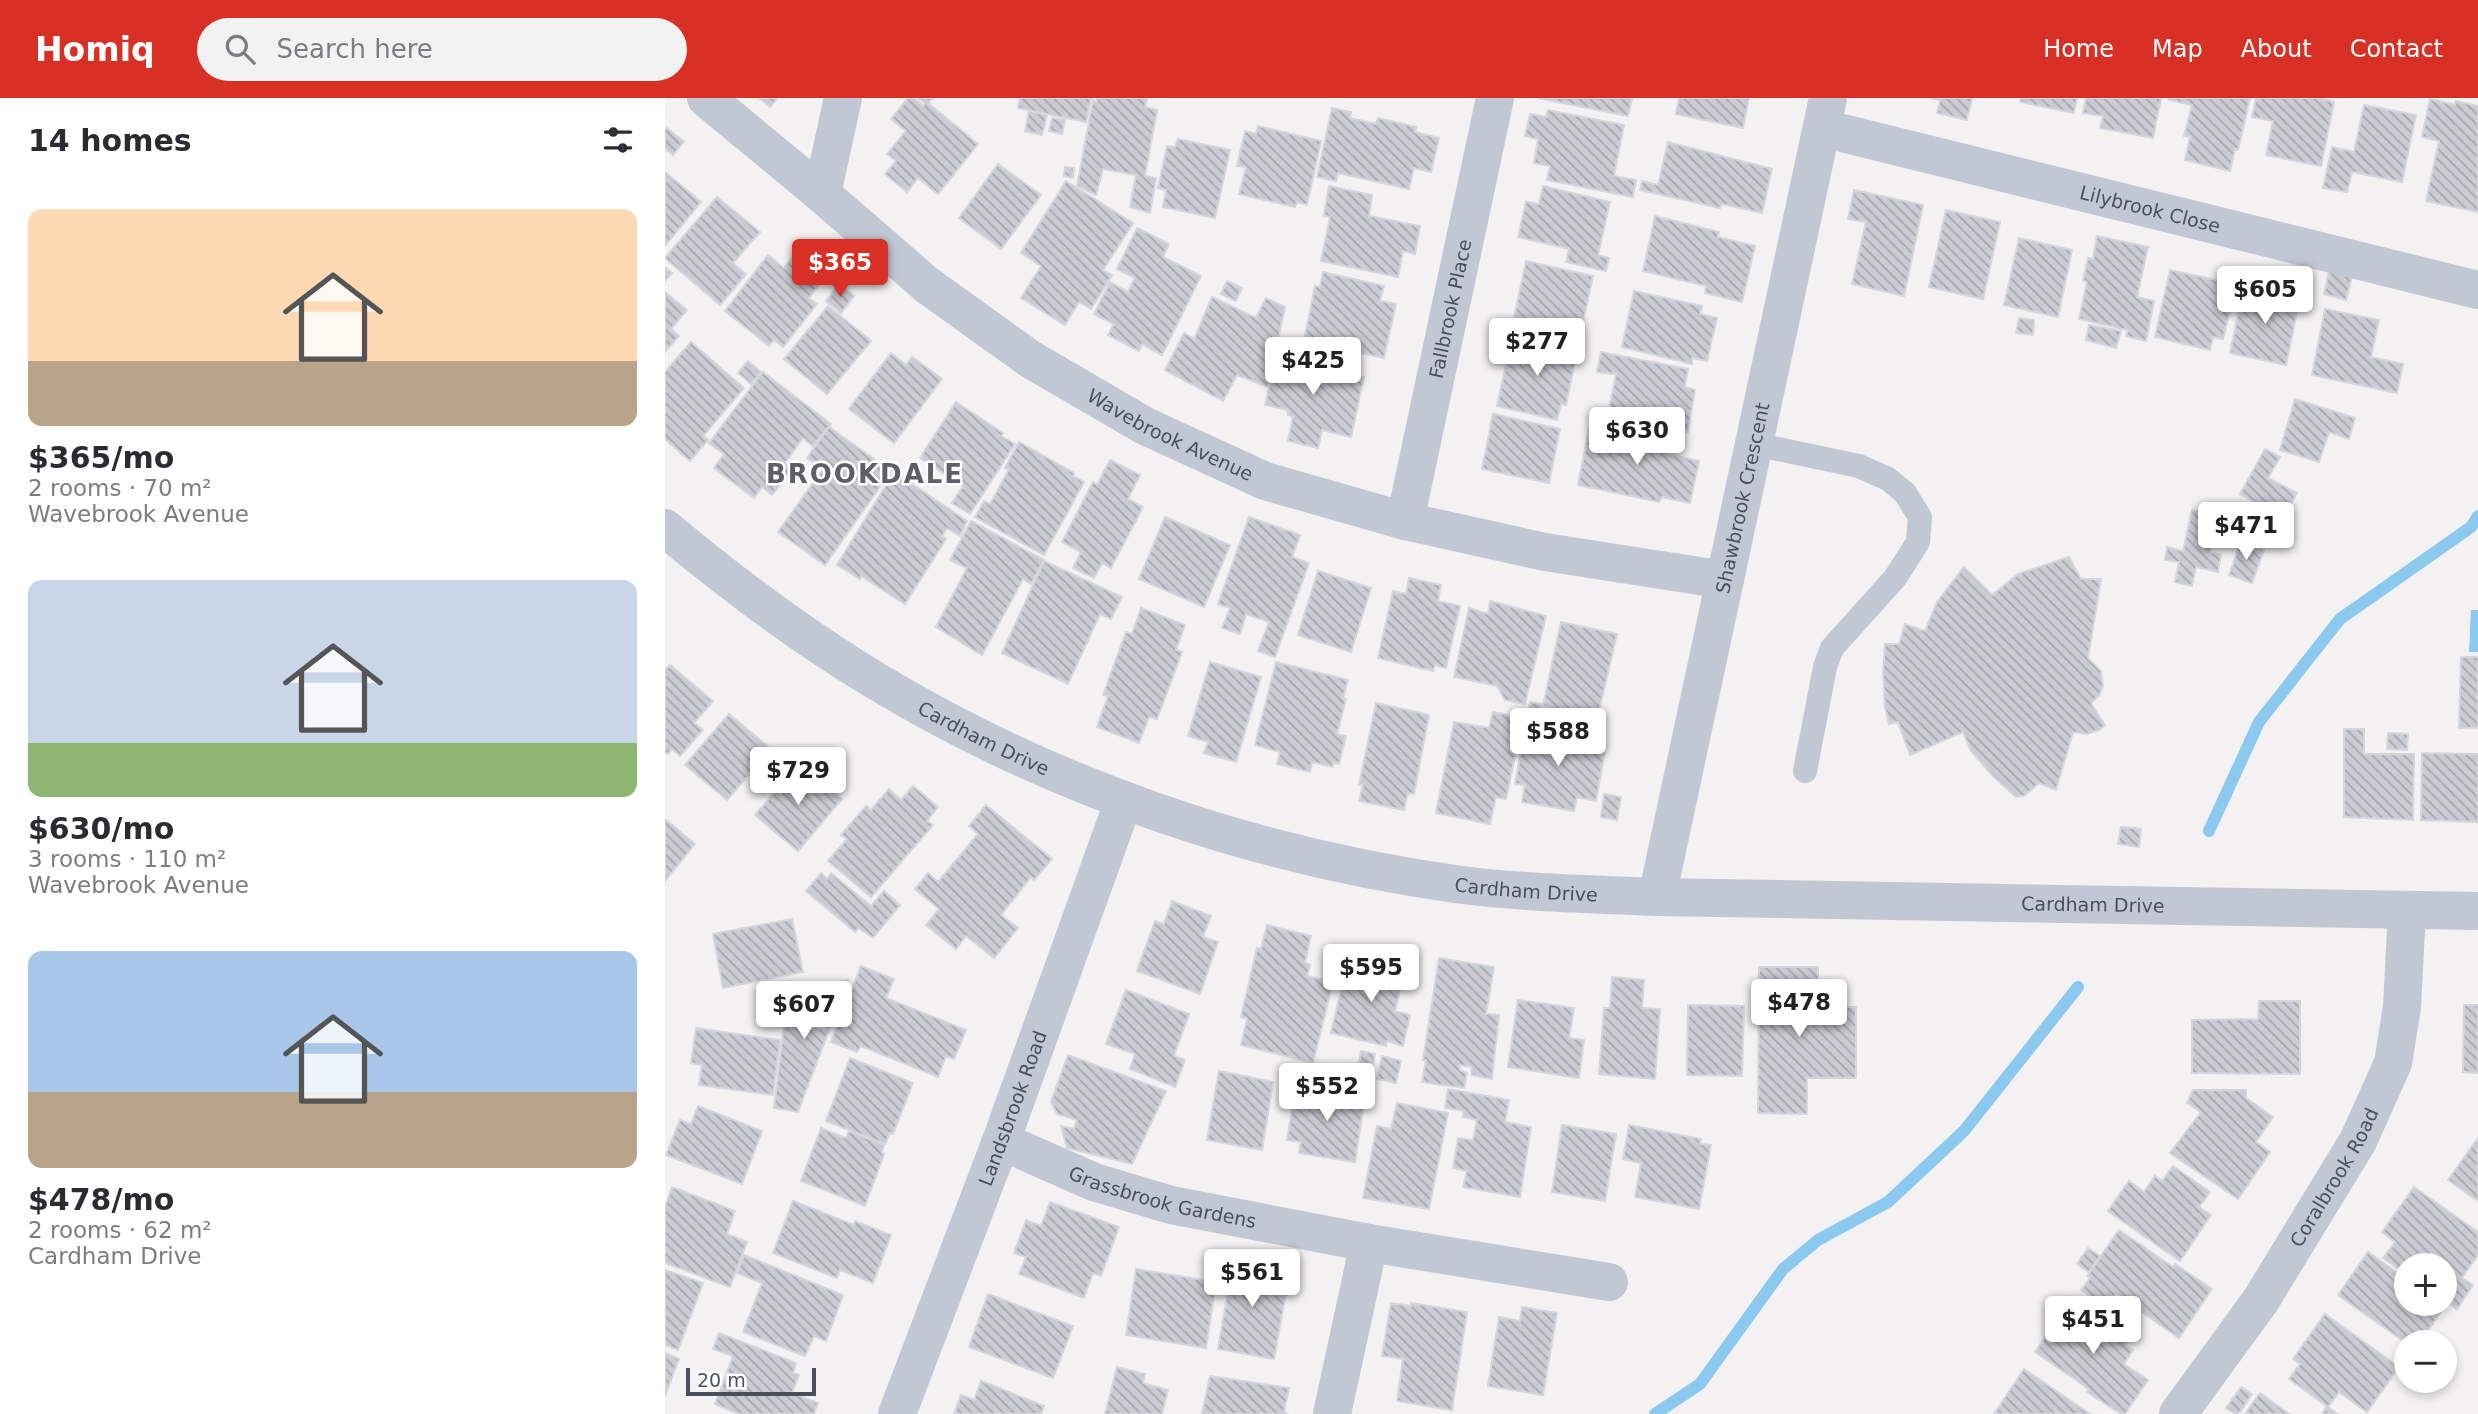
<!DOCTYPE html>
<meta charset="utf-8">
<style>
:root{--surface:#fff;--page:#f2f2f3;--text:#2b2b33;--muted:#7c7c81;--accent:#d93025}
body{margin:0;font-family:"DejaVu Sans",sans-serif;background:var(--page);color:var(--text);height:100vh;display:flex;flex-direction:column;font-size:26px;white-space:nowrap}
*{box-sizing:border-box;margin:0}
p{font-size:23px;color:var(--muted)}
.icon{flex:none;width:38px;height:38px;fill:none;stroke:currentColor;stroke-width:2;stroke-linecap:round;stroke-linejoin:round}
.map{position:relative;flex:1;overflow:hidden}
.side{display:flex;flex-direction:column;background:var(--surface);width:665px}
.side>*{flex:none}
.fabs{position:absolute;left:1729px;top:1155px;display:grid;gap:14px}
.fabs a{display:grid;place-items:center;width:63px;height:63px;border-radius:50%;background:var(--surface);box-shadow:0 4px 10px #0003;font-size:35px}
.scale{position:absolute;left:21px;bottom:18px;width:130px;box-sizing:border-box;padding-left:7px;border:4px solid #48505f;border-top:0;font-size:19px;line-height:24px;white-space:nowrap;color:#48505f;-webkit-text-stroke:5px #fff;paint-order:stroke}
.price{position:absolute;translate:-50% -60px;padding:0 16px;border-radius:7px;background:#fff;color:#222;font-size:23px;line-height:46px;filter:drop-shadow(0 2px 4px #0008)}
.price::after{content:'';position:absolute;left:50%;top:42px;width:21px;height:16px;margin-left:-10px;background:inherit;clip-path:polygon(0 0,100% 0,50% 100%)}
.price.current{background:var(--accent);color:#fff}
ul{padding:0;list-style:none}
li{display:grid;align-content:center;gap:14px;height:371px;padding:0 28px}
li span{display:grid;place-items:center;height:217px;border-radius:14px;color:#555}
li>.icon{margin-inline-start:auto}
span .icon{width:126px;height:126px;fill:#fffc;stroke-width:1}
li b{font-size:30px}
h2{display:flex;justify-content:space-between;align-items:center;height:84px;padding:0 28px;font-size:30px}
header{display:flex;align-items:center;gap:42px;box-sizing:border-box;height:98px;padding:0 35px;background:var(--accent);color:#fff}
header strong{font-size:33px}
nav{display:flex;gap:38px;margin-inline-start:auto;font-size:24px}
.search{width:490px;height:63px;background:var(--page);display:flex;align-items:center;gap:18px;box-sizing:border-box;padding:0 24px;border-radius:38px;color:var(--muted);font-size:26px}
main{display:flex;flex:1;min-height:0}
.map>svg:first-child{display:block}
.water{fill:#8cc9ee}
.lines{fill:none;stroke-linecap:round;stroke-linejoin:round}
.stream{stroke:#8cc9ee;stroke-width:12}
.building{fill:url(#building-back-hatch);stroke:#d5d6dc;stroke-width:2}
.service{stroke:#c2c8d3;stroke-width:24}
.minor{stroke:#c2c8d3;stroke-width:38}
.tertiary{stroke:#c2c8d3;stroke-width:38}
.labels{text-anchor:middle;stroke-width:5;stroke-linejoin:round;paint-order:stroke}
.street-label{font-size:19px;fill:#48505f;stroke:#fff}
.district-label{font-size:26px;font-weight:bold;letter-spacing:2px;fill:#5d6066;stroke:#fff}
</style>
<header>
<strong>Homiq</strong>
<div class="search"><svg class="icon" aria-label="search" viewBox="0 0 24 24"><circle cx="10" cy="10" r="6"/><path d="M15 15l6 6"/></svg>Search here</div>
<nav><a>Home</a><a>Map</a><a>About</a><a>Contact</a></nav>
</header>
<main>
<section class="side">
<h2>14 homes<svg class="icon" aria-label="filters" viewBox="0 0 24 24"><path d="M4 7h16M4 17h16"/><circle cx="9" cy="7" r="2"/><circle cx="15" cy="17" r="2"/></svg></h2>
<ul>
<li><span style="background:linear-gradient(#ffd9b3 70%,#b9a48a 0)"><svg class="icon" aria-label="home" viewBox="0 0 24 24"><path d="M3 11l9-7 9 7M6 9v11h12V9"/></svg></span><div><b>$365/mo</b><p>2 rooms · 70 m²</p><p>Wavebrook Avenue</p></div></li>
<li><span style="background:linear-gradient(#c9d6e8 75%,#8fb573 0)"><svg class="icon" aria-label="home" viewBox="0 0 24 24"><path d="M3 11l9-7 9 7M6 9v11h12V9"/></svg></span><div><b>$630/mo</b><p>3 rooms · 110 m²</p><p>Wavebrook Avenue</p></div></li>
<li><span style="background:linear-gradient(#a9c7e8 65%,#b9a48a 0)"><svg class="icon" aria-label="home" viewBox="0 0 24 24"><path d="M3 11l9-7 9 7M6 9v11h12V9"/></svg></span><div><b>$478/mo</b><p>2 rooms · 62 m²</p><p>Cardham Drive</p></div></li>
</ul>
</section>
<div class="map">
<svg width="1813" height="1316" viewBox="0 0 1813 1316">
<defs>
<pattern id="building-back-hatch" width="6" height="6" patternUnits="userSpaceOnUse" patternTransform="scale(1.75)"><rect width="6" height="6" fill="#cbccd3"/><path d="M-1 5l2 2M0 0l6 6M5-1l2 2" fill="none" stroke="#a7a8ae"/></pattern>
</defs>
<rect width="100%" height="100%" fill="#f3f1f1"/>
<!-- water -->
<polygon class="water" points="1806,512 1813,512 1813,554 1804,554"/>
<g class="lines">
<!-- stream -->
<g class="stream">
<polyline points="1544,733 1594,624 1675,521 1806,429 1813,418"/>
<polyline points="990,1316 1035,1286 1118,1171 1153,1142 1223,1104 1299,1033 1413,889"/>
</g>
</g>
<!-- building -->
<g class="building">
<polygon points="94,0 112,0 105,9"/>
<polygon points="243,0 249,0 258,8 260,5 253,0 268,0 263,5 313,46 273,96 253,80 242,94 220,76 231,63 222,56 241,33 226,21"/>
<polygon points="355,0 426,0 421,24 353,10"/>
<polygon points="432,0 482,0 480,9 492,12 480,78 491,80 485,115 465,109 471,77 438,71 431,97 412,88 428,2 432,4"/>
<polygon points="873,0 967,0 963,18"/>
<polygon points="1014,0 1084,0 1078,30 1011,16"/>
<polygon points="1266,0 1307,0 1302,22 1272,15 1275,2"/>
<polygon points="1356,0 1412,0 1409,15 1355,4"/>
<polygon points="1421,0 1496,0 1488,40 1435,30 1438,18 1418,15"/>
<polygon points="1504,0 1585,0 1573,52 1570,51 1565,73 1520,62 1525,39 1519,38 1527,7 1504,2"/>
<polygon points="1591,0 1653,0 1669,4 1656,68 1601,57 1608,23 1587,19"/>
<polygon points="1765,1 1790,7 1791,3 1813,8 1813,114 1761,103 1774,43 1757,39"/>
<polygon points="1699,7 1751,17 1737,84 1687,74 1682,94 1658,90 1667,49 1689,54"/>
<polygon points="667,10 686,14 685,20 711,26 713,20 751,29 750,34 774,40 766,74 749,70 744,91 673,75 671,83 652,79"/>
<polygon points="883,12 959,27 949,78 971,82 968,99 882,82 885,68 869,65 873,41 860,38 865,16 881,19"/>
<polygon points="364,13 382,17 377,37 360,33"/>
<polygon points="387,20 400,22 397,36 384,33"/>
<polygon points="593,28 656,43 642,107 632,104 630,109 574,96 581,69 572,68 580,33 591,36"/>
<polygon points="2,30 19,44 8,57 0,51 0,32"/>
<polygon points="513,41 565,52 550,120 498,109 501,92 493,90 502,48 510,49"/>
<polygon points="1003,44 1107,71 1097,115 1057,106 1055,110 975,92 977,83 993,87"/>
<polygon points="333,66 376,97 336,151 294,120"/>
<polygon points="400,69 409,70 408,80 399,78"/>
<polygon points="0,74 36,104 0,148"/>
<polygon points="401,83 468,125 438,172 447,177 426,211 414,204 400,227 356,200 376,168 356,155"/>
<polygon points="664,88 707,97 704,118 755,128 750,156 738,153 733,179 656,163 665,119 659,118"/>
<polygon points="878,88 945,104 933,157 944,160 941,173 901,164 904,151 853,139 861,104 874,106"/>
<polygon points="1189,92 1258,107 1239,198 1187,186 1201,124 1183,121"/>
<polygon points="52,99 95,134 68,165 81,176 55,207 0,160"/>
<polygon points="1281,112 1335,124 1318,201 1264,189"/>
<polygon points="990,118 1054,134 1053,139 1090,148 1077,204 1040,195 1041,188 978,173"/>
<polygon points="472,130 504,146 498,159 536,178 497,257 477,246 474,253 443,237 449,226 429,216 445,184 463,194 470,180 452,171"/>
<polygon points="1432,138 1483,149 1472,199 1489,203 1481,243 1461,238 1463,232 1414,221 1422,184 1418,182 1423,160 1428,161"/>
<polygon points="1354,140 1407,152 1393,219 1339,207"/>
<polygon points="103,157 119,170 126,160 156,184 144,200 152,206 118,249 109,242 104,248 60,213"/>
<polygon points="861,163 928,178 916,234 849,220"/>
<polygon points="1665,168 1688,174 1681,202 1659,196"/>
<polygon points="0,169 7,175 0,183"/>
<polygon points="1505,172 1560,184 1557,197 1568,200 1558,241 1548,239 1545,252 1490,239"/>
<polygon points="658,174 719,188 715,203 731,206 719,260 639,243 650,188 655,189"/>
<polygon points="562,183 577,190 571,203 556,196"/>
<polygon points="174,186 189,198 176,215 161,203"/>
<polygon points="1579,188 1635,200 1621,267 1565,255"/>
<polygon points="969,193 1037,208 1035,216 1052,220 1042,263 1027,260 1027,266 957,249"/>
<polygon points="0,194 22,212 6,231 14,238 0,254"/>
<polygon points="547,199 591,220 601,200 620,209 603,289 572,277 558,303 500,272 519,235 529,241"/>
<polygon points="163,208 206,243 162,296 119,261"/>
<polygon points="1660,211 1714,222 1706,259 1738,266 1732,295 1647,277"/>
<polygon points="1354,220 1369,222 1368,237 1351,235"/>
<polygon points="1424,227 1456,233 1451,250 1421,242"/>
<polygon points="847,239 912,254 901,307 896,306 892,322 832,308"/>
<polygon points="26,244 79,290 38,338 43,342 25,363 0,341 0,274"/>
<polygon points="613,247 641,252 638,266 699,279 686,339 657,332 653,350 623,343 628,318 623,317 623,312 600,307"/>
<polygon points="936,254 1023,271 1020,289 1030,292 1023,334 1013,333 1012,341 941,327 951,276 932,274"/>
<polygon points="226,255 241,267 247,259 277,281 229,345 184,311"/>
<polygon points="83,263 96,274 86,286 73,275"/>
<polygon points="98,274 166,326 148,348 138,340 120,365 128,371 107,397 97,389 89,400 49,370 59,356 44,345"/>
<polygon points="1630,301 1690,320 1684,341 1664,334 1654,364 1615,352"/>
<polygon points="291,304 338,335 336,338 350,346 305,416 287,405 298,388 255,360"/>
<polygon points="828,316 895,331 884,385 817,371"/>
<polygon points="164,329 226,373 160,467 113,434 158,371 142,360"/>
<polygon points="948,330 1006,342 1003,356 1034,363 1025,405 997,399 994,404 913,387 924,331 947,336"/>
<polygon points="354,344 409,375 408,378 419,384 379,457 310,419 319,403 325,406 344,371 340,370"/>
<polygon points="1600,351 1615,359 1603,380 1632,395 1618,420 1575,396"/>
<polygon points="445,362 475,377 463,401 478,409 446,470 437,465 429,480 408,470 416,454 397,444 428,384 432,387"/>
<polygon points="229,374 302,423 295,438 282,430 277,438 281,441 240,506 196,478 195,481 172,467"/>
<polygon points="1527,412 1553,417 1545,454 1556,457 1553,474 1531,469 1527,488 1510,484 1514,464 1500,462 1502,449 1518,453"/>
<polygon points="500,419 565,447 539,509 474,481"/>
<polygon points="584,419 635,437 627,459 644,465 610,559 593,553 604,524 581,516 575,536 557,530 565,510 553,506"/>
<polygon points="306,423 379,462 366,486 358,481 317,557 271,529 302,470 285,462"/>
<polygon points="1576,443 1599,452 1587,485 1564,477"/>
<polygon points="1404,459 1416,481 1436,481 1423,560 1436,573 1438,588 1434,598 1426,605 1440,627 1434,632 1422,636 1408,634 1391,692 1374,685 1359,698 1351,699 1329,679 1306,653 1298,634 1245,657 1233,624 1224,626 1220,609 1218,575 1220,546 1234,546 1240,526 1260,533 1272,504 1299,469 1327,497 1353,476"/>
<polygon points="379,463 457,499 446,521 435,516 403,586 337,555"/>
<polygon points="653,473 706,490 686,554 633,537"/>
<polygon points="744,480 776,487 773,503 795,508 781,570 770,567 768,573 713,560 728,493 741,496"/>
<polygon points="825,503 881,518 860,606 840,602 832,588 789,579 804,510 823,516"/>
<polygon points="476,510 520,527 511,552 517,554 492,621 484,619 474,645 432,629 443,598 438,597 461,534 467,536"/>
<polygon points="896,524 952,536 929,634 879,623 882,609 878,608"/>
<polygon points="1796,559 1813,559 1813,630 1794,630"/>
<polygon points="545,564 596,579 571,664 539,655 543,644 523,638"/>
<polygon points="611,564 683,582 678,600 681,601 672,636 681,638 674,666 668,665 668,669 647,664 645,674 612,666 615,654 590,647"/>
<polygon points="5,567 48,603 29,625 38,632 15,658 7,651 3,656 0,654 0,572"/>
<polygon points="865,604 877,606 875,619 863,618"/>
<polygon points="711,605 764,617 749,696 743,695 739,712 694,703 698,686 694,687"/>
<polygon points="828,614 858,620 841,701 831,699 825,726 771,715 789,624 824,630"/>
<polygon points="64,616 106,651 62,702 20,667"/>
<polygon points="862,621 883,625 881,637 941,647 931,703 912,699 909,713 857,704 860,687 850,686"/>
<polygon points="1679,631 1699,631 1699,656 1749,656 1748,722 1679,719"/>
<polygon points="1723,635 1743,636 1742,652 1722,651"/>
<polygon points="1757,655 1813,656 1813,724 1756,722"/>
<polygon points="134,666 177,701 133,753 90,717"/>
<polygon points="248,688 273,709 262,723 268,727 206,799 163,763 182,741 176,737 201,708 206,712 224,691 236,702"/>
<polygon points="939,696 956,699 952,722 936,719"/>
<polygon points="321,707 387,761 369,782 366,779 336,817 353,830 329,860 301,838 291,851 261,827 274,811 250,791 263,775 273,784 313,736 304,728"/>
<polygon points="0,721 30,746 0,783"/>
<polygon points="1456,729 1476,731 1474,749 1453,746"/>
<polygon points="156,775 162,781 166,775 206,808 219,793 235,807 208,840 194,830 190,834 141,793"/>
<polygon points="507,803 546,818 538,839 553,844 535,896 472,873 490,823 499,826"/>
<polygon points="127,821 138,874 58,890 48,836"/>
<polygon points="602,827 646,838 640,865 645,867 642,878 668,884 648,965 576,947 582,921 576,919 592,850 596,851"/>
<polygon points="684,858 740,871 730,913 745,917 738,948 722,943 721,948 666,935"/>
<polygon points="774,860 829,869 821,916 834,917 827,981 807,977 806,969 795,967 795,972 802,975 799,990 757,984 761,962 758,962"/>
<polygon points="196,868 229,881 221,900 301,932 289,961 281,958 273,979 196,948 192,954 166,944"/>
<polygon points="1094,869 1153,869 1153,890 1157,889 1157,909 1191,909 1191,980 1142,980 1142,1016 1093,1015"/>
<polygon points="947,879 979,882 977,910 995,911 990,981 934,976 939,910 945,910"/>
<polygon points="183,882 133,1014 109,1010 119,927 162,932 163,929 117,920 122,895"/>
<polygon points="461,892 524,916 509,958 520,962 510,989 465,971 470,956 441,946"/>
<polygon points="853,902 909,910 904,940 919,942 914,980 843,969"/>
<polygon points="1594,903 1635,903 1635,976 1527,975 1527,922 1593,921"/>
<polygon points="1023,907 1079,908 1077,978 1022,977"/>
<polygon points="1799,907 1813,907 1813,975 1798,974"/>
<polygon points="31,930 115,942 108,997 34,987 37,967 26,965"/>
<polygon points="696,953 710,956 706,979 692,977"/>
<polygon points="403,957 501,993 467,1066 402,1050 396,1028 409,1031 412,1022 392,1016 386,1004"/>
<polygon points="717,958 736,963 731,985 712,981"/>
<polygon points="185,960 248,985 228,1036 225,1035 220,1046 161,1023"/>
<polygon points="554,973 608,984 597,1052 542,1042"/>
<polygon points="644,988 700,998 690,1064 634,1055 636,1044 622,1042 631,990 645,992"/>
<polygon points="783,991 844,1002 840,1024 866,1029 855,1099 798,1089 802,1073 788,1070 793,1040 808,1042 812,1022 798,1019 799,1013 780,1010"/>
<polygon points="1528,992 1581,992 1581,1000 1608,1019 1591,1044 1605,1054 1573,1101 1505,1055 1536,1014 1522,1005"/>
<polygon points="732,1005 783,1015 764,1111 698,1100 712,1028 726,1031"/>
<polygon points="33,1008 97,1033 77,1086 1,1057 15,1022 26,1026"/>
<polygon points="897,1027 951,1036 940,1103 887,1094"/>
<polygon points="964,1027 1036,1041 1035,1046 1046,1047 1034,1111 970,1099 976,1065 958,1061"/>
<polygon points="156,1030 181,1040 184,1033 219,1047 217,1055 219,1056 200,1108 136,1083"/>
<polygon points="1813,1040 1813,1103 1783,1082"/>
<polygon points="1508,1068 1545,1094 1534,1109 1546,1117 1515,1163 1443,1113 1464,1083 1479,1094 1490,1078 1497,1083"/>
<polygon points="7,1089 70,1113 62,1136 82,1144 65,1189 0,1165 0,1109"/>
<polygon points="1749,1089 1813,1134 1813,1157 1797,1180 1808,1187 1792,1211 1780,1202 1780,1167 1741,1167 1741,1176 1718,1160 1730,1144 1717,1134"/>
<polygon points="128,1103 189,1127 190,1123 226,1137 208,1185 175,1172 172,1180 108,1155"/>
<polygon points="385,1104 454,1129 436,1178 428,1175 419,1200 354,1176 361,1159 349,1155 361,1122 376,1128"/>
<polygon points="1454,1132 1508,1169 1510,1166 1547,1191 1514,1240 1451,1196 1442,1210 1416,1192 1425,1180 1422,1178"/>
<polygon points="1423,1150 1435,1158 1424,1174 1412,1166"/>
<polygon points="1703,1154 1741,1181 1741,1206 1777,1206 1780,1208 1755,1244 1741,1245 1673,1197"/>
<polygon points="79,1157 178,1197 161,1243 149,1238 140,1258 78,1234 97,1185 72,1175"/>
<polygon points="561,1161 620,1171 616,1193 621,1195 609,1261 553,1251 564,1187 557,1186"/>
<polygon points="471,1171 551,1184 541,1250 461,1237"/>
<polygon points="0,1172 38,1185 13,1252 0,1247"/>
<polygon points="323,1196 408,1228 388,1280 304,1249"/>
<polygon points="1407,1199 1465,1239 1460,1247 1468,1252 1459,1266 1483,1282 1460,1316 1456,1316 1422,1294 1424,1291 1370,1254"/>
<polygon points="726,1205 746,1208 746,1205 802,1214 787,1312 732,1303 738,1261 717,1258"/>
<polygon points="857,1209 892,1215 878,1297 823,1288 834,1219 855,1223"/>
<polygon points="1660,1216 1734,1269 1702,1314 1674,1294 1663,1309 1624,1281 1635,1266 1628,1261"/>
<polygon points="54,1235 131,1265 128,1275 134,1277 127,1295 153,1305 149,1316 74,1316 50,1306 68,1258 48,1251"/>
<polygon points="0,1255 14,1261 0,1298"/>
<polygon points="452,1269 480,1276 478,1285 503,1292 497,1316 440,1316"/>
<polygon points="1359,1271 1425,1316 1329,1316"/>
<polygon points="545,1278 624,1290 619,1314 623,1316 537,1316"/>
<polygon points="316,1283 379,1308 376,1316 289,1316 296,1297 309,1302"/>
<polygon points="1576,1289 1587,1296 1574,1316 1570,1316 1561,1310"/>
<polygon points="1595,1295 1624,1316 1580,1316"/>
<polygon points="1662,1308 1672,1316 1657,1316"/>
</g>
<g class="lines">
<!-- service -->
<polyline class="service" points="1089,346 1194,368 1223,381 1240,395 1255,419 1253,444 1230,480 1167,550 1160,569 1140,673"/>
<!-- minor -->
<g class="minor">
<path id="s1" d="M41,0L151,91L262,187L365,261L480,328L600,383L740,423L880,454L1060,482"/>
<path id="s2" d="M1157,30L1813,192"/>
<polyline points="157,96 178,0"/>
<path id="s3" d="M740,423L830,0"/>
<path id="s4" d="M992,799L1163,0"/>
<path id="s5" d="M336,1043L429,1084L506,1107L704,1145L944,1184"/>
<path id="s6" d="M232,1316L336,1043L459,702"/>
<polyline points="667,1316 704,1145"/>
<path id="s7" d="M1513,1316L1596,1202L1693,1043L1728,965L1737,909L1742,813"/>
</g>
<!-- tertiary -->
<path class="tertiary" id="s8" d="M0,430C67,486 136,538 211,583C389,690 591,759 797,787C861,795 927,796 992,799L1813,813"/>
</g>
<g class="labels">
<!-- street labels -->
<g class="street-label">
<text dy="7" stroke="none"><textPath href="#s2" startOffset="338">Lilybrook Close</textPath></text>
<text dy="7" stroke="none"><textPath href="#s3" startOffset="217">Fallbrook Place</textPath></text>
<text dy="7" stroke="none"><textPath href="#s1" startOffset="576">Wavebrook Avenue</textPath></text>
<text dy="7" stroke="none"><textPath href="#s4" startOffset="408">Shawbrook Crescent</textPath></text>
<text dy="7" stroke="none"><textPath href="#s8" startOffset="383">Cardham Drive</textPath></text>
<text dy="7" stroke="none"><textPath href="#s8" startOffset="950">Cardham Drive</textPath></text>
<text dy="7" stroke="none"><textPath href="#s8" startOffset="1517">Cardham Drive</textPath></text>
<text dy="7" stroke="none"><textPath href="#s6" startOffset="327">Landsbrook Road</textPath></text>
<text dy="7" stroke="none"><textPath href="#s7" startOffset="284">Coralbrook Road</textPath></text>
<text dy="7" stroke="none"><textPath href="#s5" startOffset="172">Grassbrook Gardens</textPath></text>
</g>
<!-- district labels -->
<g class="district-label">
<text x="200" y="385">BROOKDALE</text>
</g>
</g>
</svg>
<div class="fabs">
<a>+</a>
<a>−</a>
</div>
<div class="scale">20 m</div>
<b class="price current" style="left:175px;top:201px">$365</b>
<b class="price" style="left:1600px;top:228px">$605</b>
<b class="price" style="left:872px;top:280px">$277</b>
<b class="price" style="left:648px;top:299px">$425</b>
<b class="price" style="left:972px;top:369px">$630</b>
<b class="price" style="left:1581px;top:464px">$471</b>
<b class="price" style="left:893px;top:670px">$588</b>
<b class="price" style="left:133px;top:709px">$729</b>
<b class="price" style="left:706px;top:906px">$595</b>
<b class="price" style="left:1134px;top:941px">$478</b>
<b class="price" style="left:139px;top:943px">$607</b>
<b class="price" style="left:662px;top:1025px">$552</b>
<b class="price" style="left:587px;top:1211px">$561</b>
<b class="price" style="left:1428px;top:1258px">$451</b>
</div>
</main>
